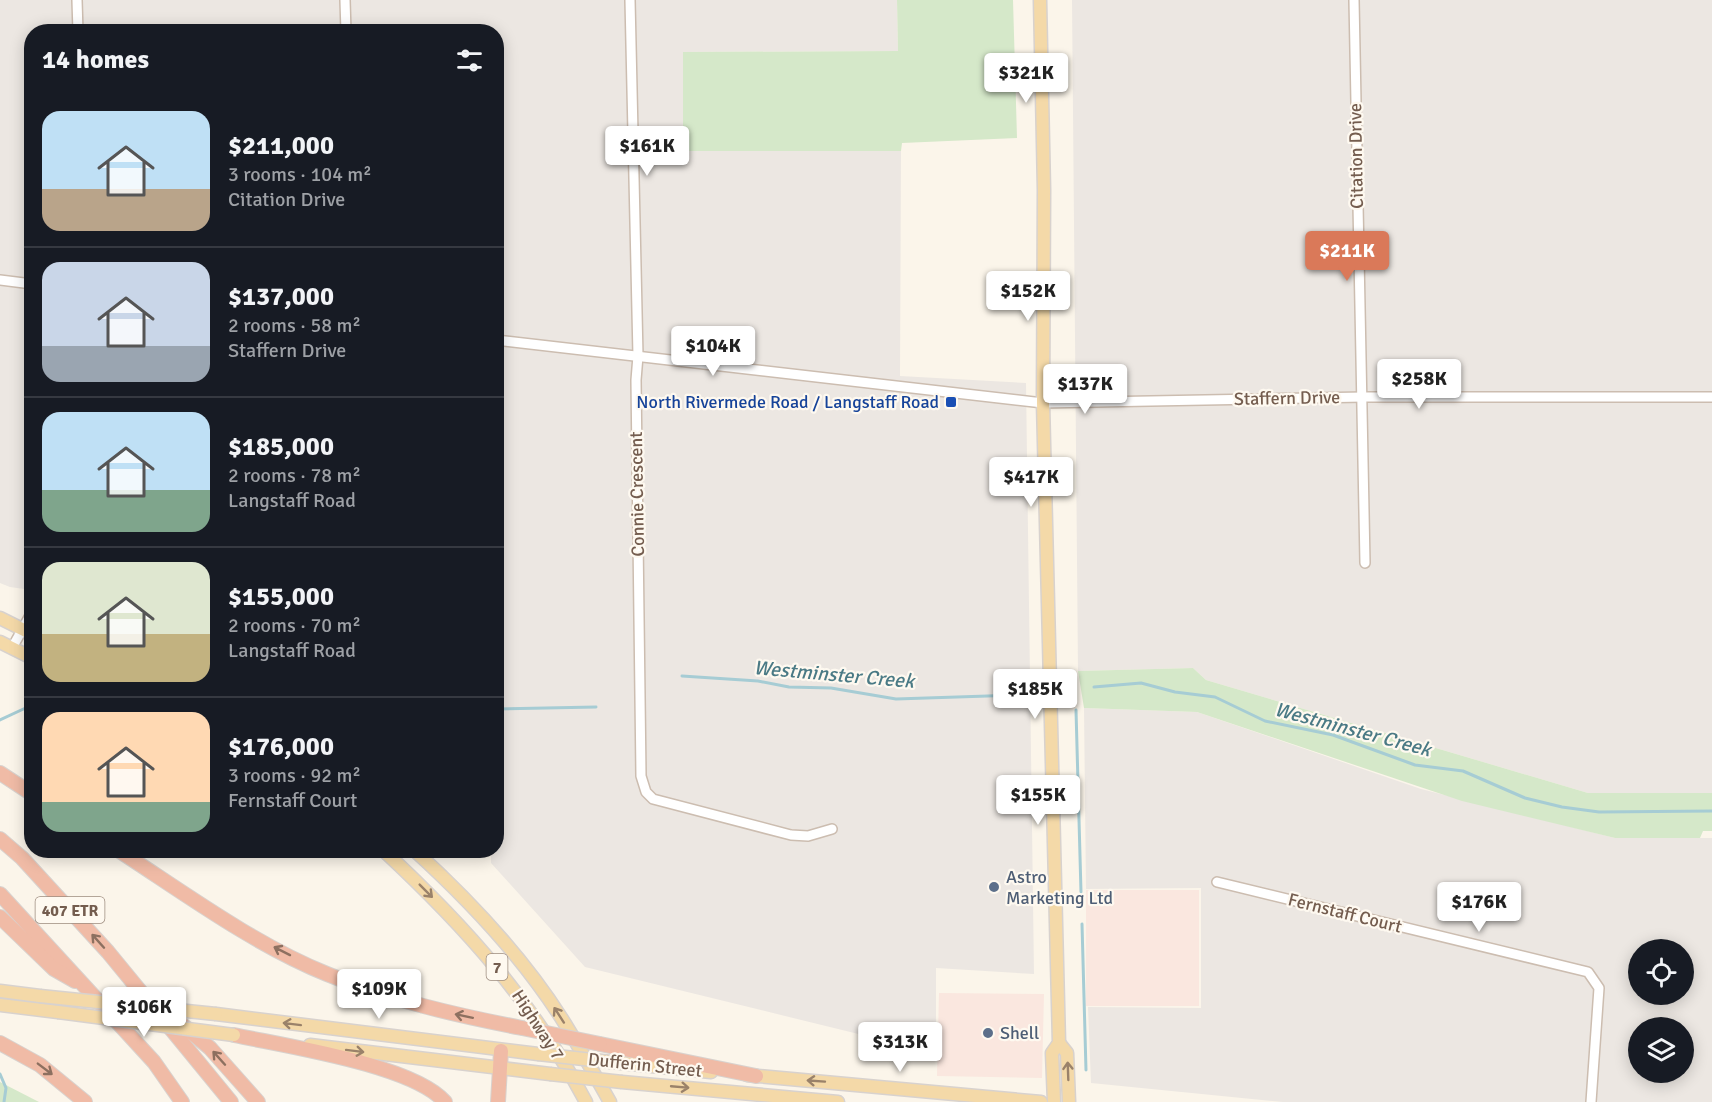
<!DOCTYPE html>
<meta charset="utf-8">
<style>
:root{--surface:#171b24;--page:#242831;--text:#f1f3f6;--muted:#9ea1a6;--line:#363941;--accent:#da7959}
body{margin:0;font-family:Signika,sans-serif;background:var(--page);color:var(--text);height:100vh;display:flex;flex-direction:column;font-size:22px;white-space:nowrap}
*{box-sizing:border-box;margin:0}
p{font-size:20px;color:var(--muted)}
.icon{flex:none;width:33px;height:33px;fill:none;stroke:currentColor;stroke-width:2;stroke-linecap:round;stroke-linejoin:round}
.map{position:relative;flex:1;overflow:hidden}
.drawer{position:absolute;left:24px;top:24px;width:480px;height:834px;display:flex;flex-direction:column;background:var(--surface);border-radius:24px;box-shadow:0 3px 15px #0003}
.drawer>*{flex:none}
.buttons{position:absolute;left:1628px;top:939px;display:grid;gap:12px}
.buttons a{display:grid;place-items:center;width:66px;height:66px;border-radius:50%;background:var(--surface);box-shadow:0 3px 15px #0003;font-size:30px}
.price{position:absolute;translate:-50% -51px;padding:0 14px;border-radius:6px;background:#fff;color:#222;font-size:20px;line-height:39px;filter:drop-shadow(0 2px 3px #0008)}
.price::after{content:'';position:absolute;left:50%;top:36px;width:18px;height:14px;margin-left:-9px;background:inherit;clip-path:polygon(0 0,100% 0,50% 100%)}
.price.active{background:var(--accent);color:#fff}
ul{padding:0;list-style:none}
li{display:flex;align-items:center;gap:18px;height:150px;padding:0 18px}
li+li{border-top:2px solid var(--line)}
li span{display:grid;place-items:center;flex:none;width:168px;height:120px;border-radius:18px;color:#555}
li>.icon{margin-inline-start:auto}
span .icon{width:72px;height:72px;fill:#fffc;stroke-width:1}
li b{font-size:26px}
h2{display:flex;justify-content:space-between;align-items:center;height:72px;padding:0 18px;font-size:26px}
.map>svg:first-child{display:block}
.commercial{fill:#fae7df}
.industrial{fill:#ece7e2;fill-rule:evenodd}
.green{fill:#d5e8c9}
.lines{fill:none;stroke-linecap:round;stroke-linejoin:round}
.stream{stroke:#a6ccd4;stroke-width:3}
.minor-casing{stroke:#ccbdb0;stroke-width:12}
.major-casing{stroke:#d8d2ce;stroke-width:15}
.highway-casing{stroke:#d8d2ce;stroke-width:16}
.minor{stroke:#fff;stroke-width:9}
.major{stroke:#f4d9a8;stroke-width:12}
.highway{stroke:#f0bba6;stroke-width:14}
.major-bridge-casing{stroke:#d8d2ce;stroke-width:15;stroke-linecap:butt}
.highway-bridge-casing{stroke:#d8d2ce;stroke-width:16;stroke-linecap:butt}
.major-bridge{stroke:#f4d9a8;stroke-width:12}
.highway-bridge{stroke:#f0bba6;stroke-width:14}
.oneway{stroke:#9a826a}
.oneway2{stroke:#8d7060}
.transit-dot{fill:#1a4fb4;stroke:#fef9f0;stroke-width:2}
.service-dot{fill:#5c6f8a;stroke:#fef9f0;stroke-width:2}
.labels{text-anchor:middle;stroke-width:4.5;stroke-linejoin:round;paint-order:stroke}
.shield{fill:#fef9f0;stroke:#9d8c7f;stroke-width:1.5}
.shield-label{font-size:16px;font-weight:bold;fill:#745d4f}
.street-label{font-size:18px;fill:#745d4f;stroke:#fef9f0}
.transit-label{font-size:18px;fill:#164399;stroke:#fef9f0;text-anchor:end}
.service-label{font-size:18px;fill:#4e5e75;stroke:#fef9f0;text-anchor:start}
.water-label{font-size:20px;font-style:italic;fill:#4a7a85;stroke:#fef9f0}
</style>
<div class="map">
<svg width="1712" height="1102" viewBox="0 0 1712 1102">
<rect width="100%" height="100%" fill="#fbf5ea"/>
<!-- commercial -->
<g class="commercial">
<rect x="1086" y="890" width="113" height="116"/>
<polygon points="939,993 1044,994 1042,1078 937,1076"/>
</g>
<!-- industrial -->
<g class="industrial">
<polygon points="0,0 897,0 898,51 683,52 683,151 901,151 900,376 1026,383 1034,974 936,968 936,1053 585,967 491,863 491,851 496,850 496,32 32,32 31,590 10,587 0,583"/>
<polygon points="1072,0 1712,0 1712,793 1588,793 1206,680 1193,668 1078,671"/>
<path d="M1084,708L1197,712L1421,789L1615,838H1712V1102H1283L1091,1083L1088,1007L1201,1008V888L1086,889ZM1638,950H1683V994H1638ZM1638,1028H1683V1072H1638Z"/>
</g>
<!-- green -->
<g class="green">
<polygon points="897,0 1013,0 1017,138 902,143 901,151 683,151 683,52 898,51"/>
<polygon points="1193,668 1206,680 1588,793 1712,793 1712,831 1703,831 1700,838 1615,838 1462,801 1197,712 1084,708 1078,671"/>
<polygon points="0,1082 39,1102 0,1102"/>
</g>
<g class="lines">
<!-- stream -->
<g class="stream">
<polyline points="682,676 758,681 789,687 831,688 896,699 1019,695"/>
<polyline points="1094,687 1141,683 1175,692 1215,697 1265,721 1333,735 1415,765 1463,771 1525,798 1562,807 1599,812 1712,811"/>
<polyline points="496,709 596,707"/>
<polyline points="1076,710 1081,892"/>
<polyline points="0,720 32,705"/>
<polyline points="1082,924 1086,1070"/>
<polyline points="0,1074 6,1088 4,1102"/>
</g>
<defs>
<g id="minor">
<polyline points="77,0 78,32"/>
<polyline points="345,0 346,32"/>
<polyline points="630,0 638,356 636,380 641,776 646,792 653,799 791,835 808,836 832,829"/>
<path d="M1354,0C1356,188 1363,375 1365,563"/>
<polyline points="0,280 32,284"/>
<polyline points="496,340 1043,403 1364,397 1712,397"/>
<polyline points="12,648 32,612"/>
<polyline points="1217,882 1588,972 1599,988 1591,1102"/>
</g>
<g id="major">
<polyline points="1040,0 1044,190 1043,403 1059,1043 1052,1053 1054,1102"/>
<polyline points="0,618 32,634"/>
<polyline points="0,642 32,658"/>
<path d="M383,850C466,927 533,1002 586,1102"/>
<path d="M414,850C469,900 522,956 562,1019C579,1046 594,1074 610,1102"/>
<polyline points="0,991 40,996"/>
<polyline points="0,1005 58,1012"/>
<polyline points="216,1014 538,1054"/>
<polyline points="1059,1043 1067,1053 1069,1102"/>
<polyline points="310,1045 550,1074"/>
<polyline points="611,1062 711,1072"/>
<polyline points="747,1075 1041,1102"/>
<polyline points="622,1082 838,1102"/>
</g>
<g id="highway">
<polyline points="0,773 32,794"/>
<polyline points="0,839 22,858 108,952 231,1102"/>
<path d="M118,850C184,893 255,945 327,974C390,1000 455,1015 522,1028"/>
<polyline points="0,894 154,1062 182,1102"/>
<polyline points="0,917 54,969 75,981"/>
<polyline points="161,1007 210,1048 258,1102"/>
<path d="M234,1035C285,1046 413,1065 445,1102"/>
<polyline points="0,1043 40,1065 85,1102"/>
<polyline points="600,1044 756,1076"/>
<polyline points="498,1102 501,1051"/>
</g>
</defs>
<!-- minor casing -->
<use href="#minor" class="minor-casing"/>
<!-- major casing -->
<use href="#major" class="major-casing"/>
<!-- highway casing -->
<use href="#highway" class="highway-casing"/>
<!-- minor -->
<use href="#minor" class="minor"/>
<!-- major -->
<use href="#major" class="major"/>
<!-- highway -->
<use href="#highway" class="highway"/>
<defs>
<g id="major-bridge">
<polyline points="40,996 216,1014"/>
<polyline points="58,1012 234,1035"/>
<polyline points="538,1054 611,1062"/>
<polyline points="550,1074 622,1082"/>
</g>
<polyline id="highway-bridge" points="522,1028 600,1044"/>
</defs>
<!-- major-bridge casing -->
<use href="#major-bridge" class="major-bridge-casing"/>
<!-- highway-bridge casing -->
<use href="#highway-bridge" class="highway-bridge-casing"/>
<!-- major-bridge -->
<use href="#major-bridge" class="major-bridge"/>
<!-- highway-bridge -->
<use href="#highway-bridge" class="highway-bridge"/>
</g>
<!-- one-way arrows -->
<defs><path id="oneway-shaft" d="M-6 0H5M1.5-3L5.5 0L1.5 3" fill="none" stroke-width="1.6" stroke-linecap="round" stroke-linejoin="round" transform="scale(1.5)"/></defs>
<g class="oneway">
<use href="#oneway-shaft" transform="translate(426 891) rotate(45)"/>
<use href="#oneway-shaft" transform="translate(559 1015) rotate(-123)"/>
<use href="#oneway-shaft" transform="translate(292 1024) rotate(-173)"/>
<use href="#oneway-shaft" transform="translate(355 1051) rotate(7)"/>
<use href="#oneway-shaft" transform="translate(1068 1071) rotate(-92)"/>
<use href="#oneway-shaft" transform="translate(816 1081) rotate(-176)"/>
<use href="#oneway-shaft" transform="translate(680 1087) rotate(5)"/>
</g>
<g class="oneway2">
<use href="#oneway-shaft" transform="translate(98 941) rotate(-132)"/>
<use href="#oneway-shaft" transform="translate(282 951) rotate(-153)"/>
<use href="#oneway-shaft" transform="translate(464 1016) rotate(-168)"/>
<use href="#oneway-shaft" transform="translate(219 1058) rotate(-132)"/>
<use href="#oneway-shaft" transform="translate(45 1069) rotate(37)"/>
</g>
<!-- markers -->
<rect class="transit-dot" x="945" y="396" width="12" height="12" rx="3"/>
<g class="service-dot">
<circle cx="994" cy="887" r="6"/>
<circle cx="988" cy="1033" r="6"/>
</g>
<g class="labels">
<!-- shield labels -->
<g class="shield">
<rect x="35.5" y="897" width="69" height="26" rx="4.5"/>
<rect x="486.5" y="954" width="21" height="26" rx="4.5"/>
</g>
<g class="shield-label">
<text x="70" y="916">407 ETR</text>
<text x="497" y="973">7</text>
</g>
<!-- street labels -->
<g class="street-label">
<text transform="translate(1356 156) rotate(-91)" y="6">Citation Drive</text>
<text transform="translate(1287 398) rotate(-1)" y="6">Staffern Drive</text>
<text transform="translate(637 494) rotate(-91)" y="6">Connie Crescent</text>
<text transform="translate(1345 913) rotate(14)" y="6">Fernstaff Court</text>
<text transform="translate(538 1025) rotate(57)" y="6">Highway 7</text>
<text transform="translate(645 1065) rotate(6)" y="6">Dufferin Street</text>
</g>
<!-- transit labels -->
<g class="transit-label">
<text x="939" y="408">North Rivermede Road / Langstaff Road</text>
</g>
<!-- service labels -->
<g class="service-label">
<text x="1006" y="883">Astro<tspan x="1006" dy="21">Marketing Ltd</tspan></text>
<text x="1000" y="1039">Shell</text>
</g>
<!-- water labels -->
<g class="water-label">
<text transform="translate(834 674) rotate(5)" y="7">Westminster Creek</text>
<text transform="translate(1353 729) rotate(15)" y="7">Westminster Creek</text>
</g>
</g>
</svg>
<div class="buttons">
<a><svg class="icon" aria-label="locate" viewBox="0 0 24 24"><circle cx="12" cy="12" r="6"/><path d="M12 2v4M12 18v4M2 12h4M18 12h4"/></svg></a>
<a><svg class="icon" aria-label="layers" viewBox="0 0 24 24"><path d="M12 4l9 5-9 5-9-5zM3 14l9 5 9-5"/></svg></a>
</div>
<b class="price" style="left:1026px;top:104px">$321K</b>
<b class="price" style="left:647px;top:177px">$161K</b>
<b class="price active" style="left:1347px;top:282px">$211K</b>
<b class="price" style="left:1028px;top:322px">$152K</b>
<b class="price" style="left:713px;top:377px">$104K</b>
<b class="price" style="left:1419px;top:410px">$258K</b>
<b class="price" style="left:1085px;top:415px">$137K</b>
<b class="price" style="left:1031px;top:508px">$417K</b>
<b class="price" style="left:1035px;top:720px">$185K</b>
<b class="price" style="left:1038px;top:826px">$155K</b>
<b class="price" style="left:1479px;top:933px">$176K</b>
<b class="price" style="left:379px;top:1020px">$109K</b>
<b class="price" style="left:144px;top:1038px">$106K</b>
<b class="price" style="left:900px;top:1073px">$313K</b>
<section class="drawer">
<h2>14 homes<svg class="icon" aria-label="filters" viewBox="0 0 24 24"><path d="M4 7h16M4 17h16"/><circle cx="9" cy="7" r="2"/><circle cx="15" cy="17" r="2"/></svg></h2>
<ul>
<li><span style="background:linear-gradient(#bfe0f5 65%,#b9a48a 0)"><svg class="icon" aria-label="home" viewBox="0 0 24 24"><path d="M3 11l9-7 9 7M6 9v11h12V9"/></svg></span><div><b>$211,000</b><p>3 rooms · 104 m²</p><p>Citation Drive</p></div></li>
<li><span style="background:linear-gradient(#c9d6e8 70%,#9aa5b1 0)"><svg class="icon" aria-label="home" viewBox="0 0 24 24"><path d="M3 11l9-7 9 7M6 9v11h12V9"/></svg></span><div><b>$137,000</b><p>2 rooms · 58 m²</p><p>Staffern Drive</p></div></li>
<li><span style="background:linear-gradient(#bfe0f5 65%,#7fa58c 0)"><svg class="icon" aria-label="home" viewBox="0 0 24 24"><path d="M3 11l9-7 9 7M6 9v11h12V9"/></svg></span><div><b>$185,000</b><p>2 rooms · 78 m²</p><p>Langstaff Road</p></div></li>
<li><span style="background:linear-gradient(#dfe7d0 60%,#c2b280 0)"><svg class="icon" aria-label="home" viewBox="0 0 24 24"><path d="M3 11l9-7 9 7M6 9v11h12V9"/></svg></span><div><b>$155,000</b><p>2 rooms · 70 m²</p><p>Langstaff Road</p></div></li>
<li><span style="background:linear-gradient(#ffd9b3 75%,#7fa58c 0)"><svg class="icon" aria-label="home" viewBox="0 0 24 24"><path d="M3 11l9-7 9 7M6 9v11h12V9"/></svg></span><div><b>$176,000</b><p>3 rooms · 92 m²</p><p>Fernstaff Court</p></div></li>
</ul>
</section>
</div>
